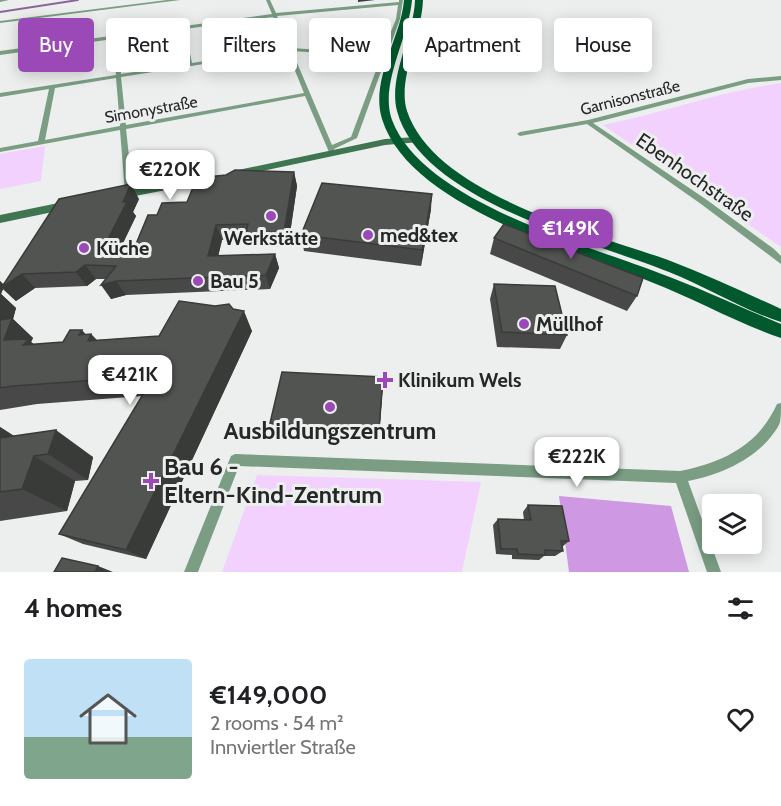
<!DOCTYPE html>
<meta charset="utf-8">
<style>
:root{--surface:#fff;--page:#f6f6f6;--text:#202124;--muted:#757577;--accent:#9b49b7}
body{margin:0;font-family:Cabin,sans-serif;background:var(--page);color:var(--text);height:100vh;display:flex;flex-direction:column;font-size:22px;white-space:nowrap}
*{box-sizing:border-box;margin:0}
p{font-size:20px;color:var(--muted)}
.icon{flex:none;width:33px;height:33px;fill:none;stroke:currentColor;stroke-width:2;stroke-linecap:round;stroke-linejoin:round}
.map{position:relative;height:572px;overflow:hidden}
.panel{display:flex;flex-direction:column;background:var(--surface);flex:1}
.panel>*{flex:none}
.top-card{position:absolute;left:18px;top:18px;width:746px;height:54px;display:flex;gap:12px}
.fabs{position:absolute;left:702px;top:494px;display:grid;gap:12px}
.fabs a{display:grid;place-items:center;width:60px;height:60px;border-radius:6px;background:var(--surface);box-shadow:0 3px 15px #0003;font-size:30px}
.price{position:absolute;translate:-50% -51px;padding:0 14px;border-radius:12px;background:#fff;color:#222;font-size:20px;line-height:39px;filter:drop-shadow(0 2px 3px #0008)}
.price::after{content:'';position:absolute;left:50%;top:36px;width:18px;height:14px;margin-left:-9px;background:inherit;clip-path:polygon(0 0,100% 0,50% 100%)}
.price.on{background:var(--accent);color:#fff}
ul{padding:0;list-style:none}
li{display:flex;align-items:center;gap:18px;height:150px;padding:0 24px}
li span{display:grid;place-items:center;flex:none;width:168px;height:120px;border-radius:6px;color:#555}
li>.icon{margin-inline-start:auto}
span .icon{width:72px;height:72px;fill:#fffc;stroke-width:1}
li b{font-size:26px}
h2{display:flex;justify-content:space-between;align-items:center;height:72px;padding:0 24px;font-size:26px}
.tag{padding:0 21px;border-radius:6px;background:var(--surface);box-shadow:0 3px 15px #0003;font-size:21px;line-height:54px}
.tag.on{background:var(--accent);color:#fff}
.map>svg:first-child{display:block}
.green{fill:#f2d1fe}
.forest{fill:#cf98e3}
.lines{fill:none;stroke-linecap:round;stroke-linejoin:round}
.stream{stroke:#8b6699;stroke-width:2}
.street{fill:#7a9d83;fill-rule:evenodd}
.secondary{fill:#3f7551;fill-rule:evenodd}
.primary{fill:#03592e;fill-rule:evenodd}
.wall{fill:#474847}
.shaded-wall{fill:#393b39}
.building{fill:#525452;stroke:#393b39;stroke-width:1.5}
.poi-dot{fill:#9b49b7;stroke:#ecefed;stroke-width:2}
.labels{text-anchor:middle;stroke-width:6;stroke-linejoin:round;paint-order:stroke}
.far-street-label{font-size:16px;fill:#262827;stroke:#ecefed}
.street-label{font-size:20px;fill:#262827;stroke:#ecefed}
.poi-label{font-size:20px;font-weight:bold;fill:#262827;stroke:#ecefed;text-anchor:start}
.near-poi-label{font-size:24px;font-weight:bold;fill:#262827;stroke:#ecefed}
</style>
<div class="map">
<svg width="781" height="572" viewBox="0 0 781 572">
<rect width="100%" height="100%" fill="#ecefed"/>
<!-- green -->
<g class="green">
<path d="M781,83V247L603,125C662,113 721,91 781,83Z"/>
<polygon points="45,146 41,181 0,189 0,154"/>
<polygon points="257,475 481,482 462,572 222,572"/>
</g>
<!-- forest -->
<polygon class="forest" points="559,496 671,506 689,572 569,572"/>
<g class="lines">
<!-- stream -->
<polyline class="stream" points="0,12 78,0"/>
<!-- street -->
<g class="street">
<polygon points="0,0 9,0 0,2"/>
<polygon points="167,0 180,0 0,23 0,21"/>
<path d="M266,0H270L276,13L399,2V0H403L400,19L357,138L334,149V153H330L329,152L305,96L126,129L133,193L129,195L125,193L120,130L0,152V148L38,141L49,89L0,97V93L116,75L113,39L0,55V51L272,14ZM398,5L396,19L382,54L291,48L277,16ZM273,17L286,48L192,63L185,29ZM180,29L187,64L121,74L117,38ZM287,51L304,93L126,125L121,77ZM292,51L381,57L351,137L332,145ZM116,78L120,126L45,140L55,88Z"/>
<polygon points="781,76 781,80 748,83 593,123 707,200 774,249 781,256 781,264 701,204 587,124 520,136 517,134 520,132 588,120 748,79"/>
<path d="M781,403C781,409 781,416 780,422C779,426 776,430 773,434C754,460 719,475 688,481L721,572H707L676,483L239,466L198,572H184L231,456L235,454L680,471C723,462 758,446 777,404Z"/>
</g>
<!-- secondary -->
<g class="secondary">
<polygon points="416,137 421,140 420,142 385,145 238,176 233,173 238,170 385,139"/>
<polygon points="213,175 218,178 217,180 120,199 114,195 120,191"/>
<polygon points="68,201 74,205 72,208 0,223 0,215"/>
</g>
<!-- primary -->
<g class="primary">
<path d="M404,0H412C409,37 379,84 392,120C422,201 584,244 659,273C700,288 740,307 781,324V338C737,323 695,299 651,282C575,251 409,207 382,119C370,80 401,38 404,0Z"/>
<path d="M415,0H423C422,35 397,79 407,111C435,195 593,233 668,260C707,275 744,292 781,309V322C743,310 707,287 669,272C592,241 421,201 397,111C388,77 414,35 415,0Z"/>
</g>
</g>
<!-- wall -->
<g class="wall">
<polygon points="294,172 297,186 288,247 251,247 248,239 222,240 218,256 275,254 279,268 270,289 126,295 111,299 105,279 96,279 87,286 35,288 16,301 3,289 1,294 16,308 13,319 33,338 31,342 35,345 63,342 86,334 91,334 97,340 159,336 233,309 252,331 146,559 83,544 59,534 142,396 37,404 0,410 0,281 3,284 139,199 133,212 136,216 122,245 136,244 157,215 187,202"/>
<polygon points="431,209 421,266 304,251 301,235"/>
<polygon points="494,238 637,296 627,311 490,254"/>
<polygon points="494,284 567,335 560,349 497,347 490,299"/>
<polygon points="383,384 379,436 273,430 270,423"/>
<polygon points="0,427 14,436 93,457 88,480 75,481 67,511 0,521"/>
<polygon points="528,505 569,541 562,547 563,551 555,556 544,556 539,560 512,559 512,555 496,554 493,525 498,519 524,520 523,512"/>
</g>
<!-- shaded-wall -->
<g class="shaded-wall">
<polygon points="358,0 375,0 358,2"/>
<polygon points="294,172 297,186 288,247 284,232"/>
<polygon points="131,184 139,199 133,212 136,216 115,260 105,245 123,202"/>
<polygon points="432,194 431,209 421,266 422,250"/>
<polygon points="216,225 222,240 215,270 208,256"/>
<polygon points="275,254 279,268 270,289 266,275"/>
<polygon points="85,265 96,279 87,286 76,272"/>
<polygon points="22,274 35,288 16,301 3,289 1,294 16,308 13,319 33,338 31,342 50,358 4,340 0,330 0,281 4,285"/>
<polygon points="116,281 126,295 111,299 101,285"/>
<polygon points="244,311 252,331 146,559 126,550"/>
<polygon points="82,330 89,338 91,334 108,353 79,335"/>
<polygon points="383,377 383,384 379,436 379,430"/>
<polygon points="0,427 42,454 34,456 75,481 67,511 22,489 0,442"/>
<polygon points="56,430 93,457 88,480 48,454"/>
<polygon points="98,566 113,572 95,572"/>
</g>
<!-- building -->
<g class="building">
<polygon points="235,170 294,172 284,232 246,233 248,224 216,225 208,256 275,254 266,275 116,281 101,285 116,266 85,265 76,272 22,274 2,287 59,199 131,184 123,202 127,202 105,245 136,244 148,215 157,215 162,203 187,202 197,178 226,175"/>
<polygon points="322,183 432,194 422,250 301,235"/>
<polygon points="504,224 643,278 637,296 494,238"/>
<polygon points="494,284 555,286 567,335 502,332"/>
<polygon points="179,301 215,306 229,304 233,309 244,311 126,550 59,534 154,376 13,386 0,388 0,320 12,318 4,340 29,339 23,345 63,342 70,330 82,330 79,335 91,334 88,341 159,336"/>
<polygon points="282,372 383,377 379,430 270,423"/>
<polygon points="56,430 48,454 34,456 22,489 0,492 0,438"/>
<polygon points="528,505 562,506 569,541 561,541 563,551 545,550 545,555 518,554 517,549 501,549 498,519 531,520"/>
<polygon points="62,558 98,566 95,572 54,572"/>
</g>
<!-- markers -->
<g class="poi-dot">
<circle cx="271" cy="216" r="6"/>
<circle cx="368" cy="235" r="6"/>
<circle cx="84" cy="248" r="6"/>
<circle cx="198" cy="281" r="6"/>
<circle cx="524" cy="324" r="6"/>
<path d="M382 371h6v6h6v6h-6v6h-6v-6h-6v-6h6z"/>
<circle cx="330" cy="407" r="6"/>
<path d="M148 472h6v6h6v6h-6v6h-6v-6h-6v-6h6z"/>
</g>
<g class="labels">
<!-- far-street labels -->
<g class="far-street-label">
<text transform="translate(630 97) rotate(-14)" y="6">Garnisonstraße</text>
<text transform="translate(151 109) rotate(-10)" y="6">Simonystraße</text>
</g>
<!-- street labels -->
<g class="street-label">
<text transform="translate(695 177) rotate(35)" y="7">Ebenhochstraße</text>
</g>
<!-- poi labels -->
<g class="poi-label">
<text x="380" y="242">med&amp;tex</text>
<text x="271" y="245" text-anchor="middle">Werkstätte</text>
<text x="96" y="255">Küche</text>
<text x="210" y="288">Bau 5</text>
<text x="536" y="331">Müllhof</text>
<text x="398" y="387">Klinikum Wels</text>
</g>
<!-- near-poi labels -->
<g class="near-poi-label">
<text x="330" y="439">Ausbildungszentrum</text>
<text x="164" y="475" text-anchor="start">Bau 6 -<tspan x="164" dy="28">Eltern-Kind-Zentrum</tspan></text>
</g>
</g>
</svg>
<div class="fabs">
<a><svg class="icon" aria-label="layers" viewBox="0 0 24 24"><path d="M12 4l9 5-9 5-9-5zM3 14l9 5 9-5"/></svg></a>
</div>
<b class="price" style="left:170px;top:201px">€220K</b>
<b class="price on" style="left:571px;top:260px">€149K</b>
<b class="price" style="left:130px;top:406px">€421K</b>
<b class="price" style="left:577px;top:488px">€222K</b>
<div class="top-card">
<a class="tag on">Buy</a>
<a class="tag">Rent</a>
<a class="tag">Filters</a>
<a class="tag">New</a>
<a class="tag">Apartment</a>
<a class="tag">House</a>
</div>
</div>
<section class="panel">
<h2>4 homes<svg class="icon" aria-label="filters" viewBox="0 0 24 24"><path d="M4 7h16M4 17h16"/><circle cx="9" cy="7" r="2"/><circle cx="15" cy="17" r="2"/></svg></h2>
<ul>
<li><span style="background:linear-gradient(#bfe0f5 65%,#7fa58c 0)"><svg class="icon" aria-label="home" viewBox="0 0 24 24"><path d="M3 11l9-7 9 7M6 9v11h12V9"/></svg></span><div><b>€149,000</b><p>2 rooms · 54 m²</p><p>Innviertler Straße</p></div><svg class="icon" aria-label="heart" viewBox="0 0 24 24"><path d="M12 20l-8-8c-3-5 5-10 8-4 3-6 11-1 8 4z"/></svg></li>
</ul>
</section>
